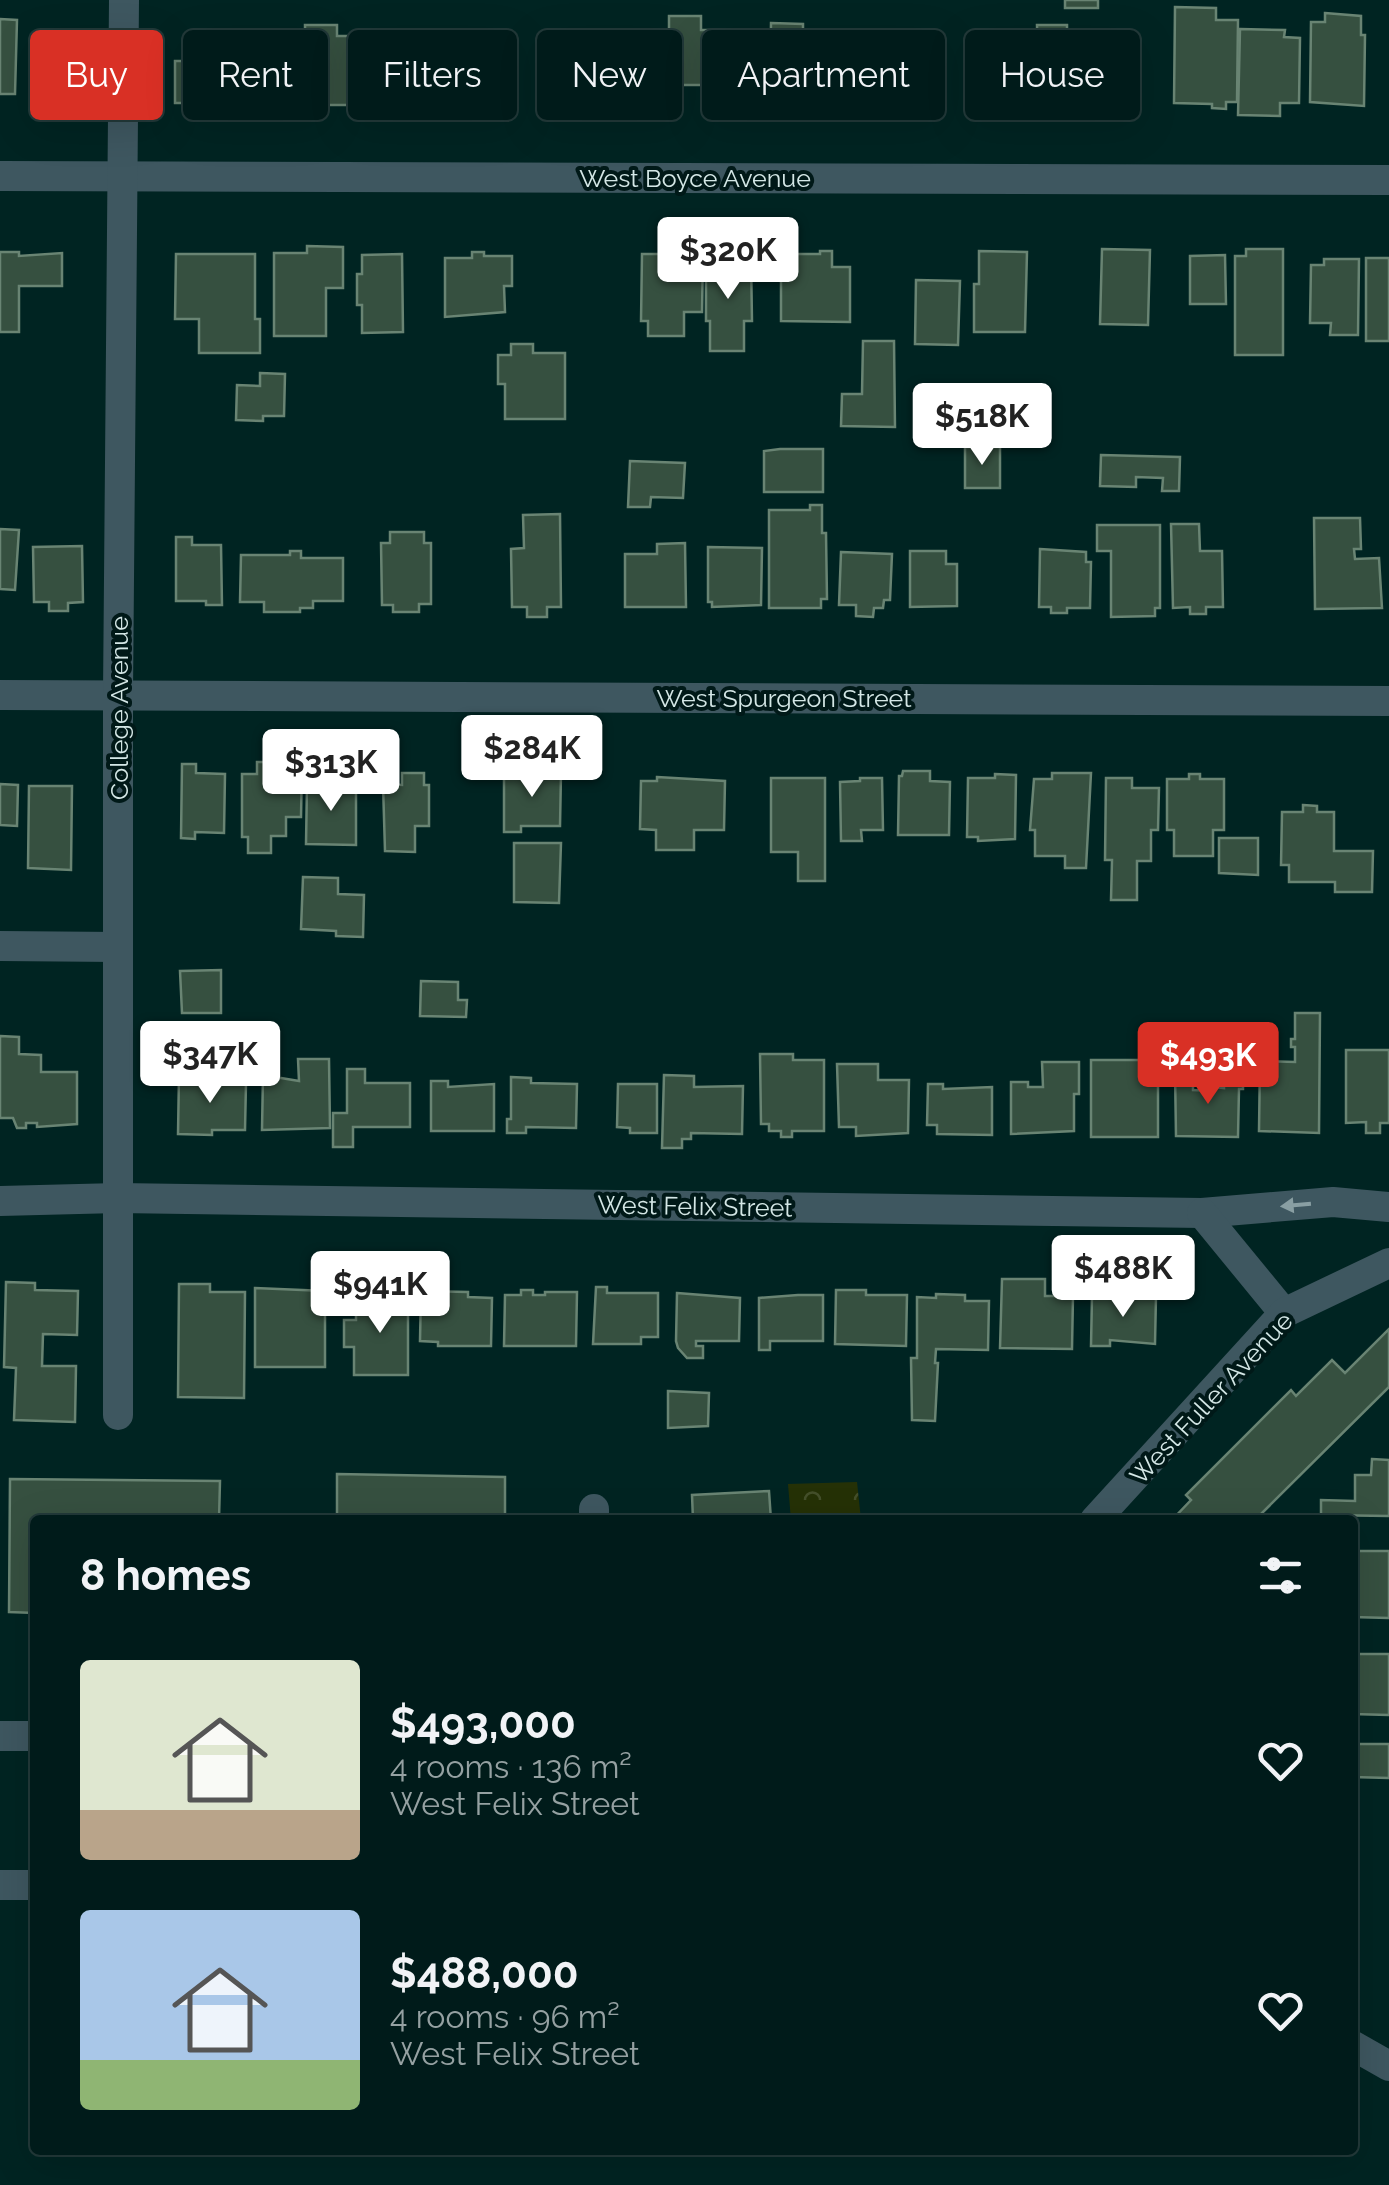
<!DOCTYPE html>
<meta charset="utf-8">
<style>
:root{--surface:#001b1a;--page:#0a2423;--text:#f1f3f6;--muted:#95a1a2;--line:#223939;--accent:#d93025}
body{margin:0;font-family:Raleway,sans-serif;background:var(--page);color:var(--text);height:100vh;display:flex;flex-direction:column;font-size:38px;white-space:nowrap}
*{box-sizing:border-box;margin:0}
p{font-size:32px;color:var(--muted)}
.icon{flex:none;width:55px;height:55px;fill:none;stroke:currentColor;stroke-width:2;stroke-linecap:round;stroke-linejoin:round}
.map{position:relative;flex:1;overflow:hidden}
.sheet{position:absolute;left:30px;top:1515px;width:1328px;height:640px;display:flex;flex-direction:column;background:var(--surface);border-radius:10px;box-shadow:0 10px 40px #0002,0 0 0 2px var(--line)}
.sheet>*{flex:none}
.guide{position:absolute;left:30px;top:30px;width:1330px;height:90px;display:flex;gap:20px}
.price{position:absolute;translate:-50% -85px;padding:0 22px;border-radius:10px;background:#fff;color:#222;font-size:32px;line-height:65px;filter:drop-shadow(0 2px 5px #0008)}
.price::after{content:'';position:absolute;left:50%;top:60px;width:30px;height:22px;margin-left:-15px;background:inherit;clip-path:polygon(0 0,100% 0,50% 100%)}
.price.selected{background:var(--accent);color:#fff}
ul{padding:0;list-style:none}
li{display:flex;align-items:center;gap:30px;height:250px;padding:0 50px}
li span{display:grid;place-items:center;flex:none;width:280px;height:200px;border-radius:10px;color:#555}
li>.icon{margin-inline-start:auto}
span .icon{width:120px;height:120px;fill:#fffc;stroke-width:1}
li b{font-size:42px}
h2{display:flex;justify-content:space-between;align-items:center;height:120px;padding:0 50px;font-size:42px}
.chip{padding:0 35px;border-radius:10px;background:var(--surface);box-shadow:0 10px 40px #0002,0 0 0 2px var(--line);font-size:35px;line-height:90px}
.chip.selected{background:var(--accent);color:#fff}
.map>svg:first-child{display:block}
.park{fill:url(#park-crowns)}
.building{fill:#365040;stroke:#698473;stroke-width:2.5}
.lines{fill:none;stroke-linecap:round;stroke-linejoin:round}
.minor{stroke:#3e5760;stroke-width:30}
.oneway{fill:#899fa3}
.labels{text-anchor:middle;stroke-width:8;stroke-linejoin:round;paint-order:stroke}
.street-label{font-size:25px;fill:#d4e7e6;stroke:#001918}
</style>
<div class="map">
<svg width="1389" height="2185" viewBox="0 0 1389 2185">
<defs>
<pattern id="park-crowns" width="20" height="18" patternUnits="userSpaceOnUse" patternTransform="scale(2.5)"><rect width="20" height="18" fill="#253106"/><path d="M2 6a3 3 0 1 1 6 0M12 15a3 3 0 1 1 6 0" fill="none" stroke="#444f2a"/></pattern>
</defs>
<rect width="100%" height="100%" fill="#002422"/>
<!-- park -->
<polygon class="park" points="857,1482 861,1520 791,1520 788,1484"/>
<!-- building -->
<g class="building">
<rect x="1065" y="0" width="33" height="8"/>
<polygon points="1175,7 1216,8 1216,20 1238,20 1237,102 1226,102 1226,109 1212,108 1212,104 1174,103"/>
<polygon points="1325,13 1361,16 1361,35 1365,35 1364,106 1310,102 1311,22 1325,22"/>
<polygon points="669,16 701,16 701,30 739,30 739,99 715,99 715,85 669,85"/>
<polygon points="0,19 17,20 15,94 0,94"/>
<polygon points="771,23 803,24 803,33 818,33 817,108 789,108 789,102 770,101"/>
<polygon points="305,25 337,25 337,36 356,36 357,105 306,105"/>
<polygon points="1037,25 1067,25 1067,44 1085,44 1085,102 1057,102 1057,108 1039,108"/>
<polygon points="1240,29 1285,30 1284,37 1300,38 1299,103 1280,103 1280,116 1238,115"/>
<polygon points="570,35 623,36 622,65 636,65 636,112 569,111"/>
<polygon points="378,36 426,37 425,105 406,105 406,111 395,111 395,105 373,105"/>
<polygon points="189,45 203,45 203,52 210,52 210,63 220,63 219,104 210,104 210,115 186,115 186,103 175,103 175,61 187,61"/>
<polygon points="972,50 990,50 990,56 1019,55 1020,107 973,108"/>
<polygon points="307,246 343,247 343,288 326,288 326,336 274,336 274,253 307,253"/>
<polygon points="684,247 689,254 703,254 702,312 684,312 684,336 648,336 648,321 641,321 642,254 676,254"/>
<polygon points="1102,249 1150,250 1148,325 1100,324"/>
<polygon points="1246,249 1283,249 1283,355 1235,355 1235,256 1246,256"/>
<polygon points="820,251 832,251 832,267 850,267 850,322 781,321 781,254 820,254"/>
<polygon points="979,251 1027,252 1025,332 974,332 974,284 979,284"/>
<polygon points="0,252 19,252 19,256 62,253 62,286 19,286 19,332 0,332"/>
<polygon points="472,252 484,252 484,256 512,256 512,286 504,286 505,312 445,317 445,258 472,258"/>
<polygon points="176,254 255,254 255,319 260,319 260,353 199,353 199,319 175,319"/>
<polygon points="402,254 403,332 362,333 362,305 357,305 357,274 362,274 362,255"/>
<polygon points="1225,255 1226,304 1190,304 1190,256"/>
<polygon points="706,258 751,258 752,321 744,321 744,351 710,351 710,321 706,321"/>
<rect x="1366" y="258" width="23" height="83"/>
<polygon points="1324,259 1359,259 1358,335 1330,335 1331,323 1310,323 1311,265 1324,265"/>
<polygon points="916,280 960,281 958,345 915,344"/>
<polygon points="863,341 894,341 895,427 841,426 842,394 862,394"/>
<polygon points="511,344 533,344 533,353 565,353 565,419 505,419 505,384 498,384 498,355 511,355"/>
<polygon points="260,373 285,374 284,416 263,416 263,421 236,420 237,385 260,386"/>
<rect x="965" y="447" width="35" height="41"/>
<polygon points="780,449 823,449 823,492 764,492 764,451"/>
<polygon points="1101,455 1180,457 1179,491 1162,491 1163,478 1136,477 1136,487 1100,486"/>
<polygon points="630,461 685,463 683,498 651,497 650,507 628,507"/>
<polygon points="810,505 822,505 822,533 826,533 827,599 821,599 821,608 769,608 769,510 810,510"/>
<polygon points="560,514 561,607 547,607 547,617 527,617 527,607 512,607 511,549 524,548 523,515"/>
<polygon points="1314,518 1360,518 1361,549 1354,549 1355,559 1379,558 1382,608 1315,609"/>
<polygon points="1171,524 1199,524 1200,551 1222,551 1223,607 1206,607 1206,614 1190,614 1190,607 1173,608"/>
<polygon points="1097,525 1160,525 1160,608 1155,608 1155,616 1111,617 1111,551 1097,551"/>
<polygon points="0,529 19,530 15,590 0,589"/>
<polygon points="390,532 424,532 424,543 431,543 431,604 419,604 419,612 393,612 393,605 382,605 381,543 390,543"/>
<polygon points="176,537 192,537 192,545 221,545 222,605 206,605 206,601 176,601"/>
<polygon points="685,543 686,607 625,607 625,554 657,554 657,544"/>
<polygon points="82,546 83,602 68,603 68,611 49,611 49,602 34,602 33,547"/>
<polygon points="708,547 762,548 761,605 712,607 712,602 708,602"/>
<polygon points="1040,549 1086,552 1086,562 1091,562 1090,608 1067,608 1067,613 1051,613 1051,607 1039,607"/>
<polygon points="290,551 301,551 301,558 343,558 343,601 313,601 313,608 300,608 300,612 264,612 264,602 240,602 241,555 290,555"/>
<polygon points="910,551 946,551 946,564 957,564 957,606 910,607"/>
<polygon points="841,552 892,554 890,600 884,600 883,608 874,608 873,617 856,616 856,605 839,605"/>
<polygon points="257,762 282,762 282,773 286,773 286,764 302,764 301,817 286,817 286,836 271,836 271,853 248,853 248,837 242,837 242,774 257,774"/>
<polygon points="182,764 196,764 196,773 225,774 224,833 195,832 195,839 181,838"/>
<polygon points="536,769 554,769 554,773 561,773 560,826 521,826 521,832 504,832 504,773 536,774"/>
<polygon points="903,771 930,771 930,781 950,782 949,835 898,835 899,776 902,776"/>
<polygon points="402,773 424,773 424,785 429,785 429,826 415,826 415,852 385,851 383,784 402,785"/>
<polygon points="1052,773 1091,773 1086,868 1065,868 1065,856 1035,856 1035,830 1030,830 1034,779 1052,779"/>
<polygon points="995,774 1016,775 1015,839 978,841 978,837 967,837 968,778 995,778"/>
<polygon points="1189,774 1200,774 1200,779 1224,779 1224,830 1213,830 1213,856 1174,856 1174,830 1167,830 1167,779 1189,779"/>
<polygon points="657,777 725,781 724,830 694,830 694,850 656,850 656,830 640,829 641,781 657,781"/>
<polygon points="771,778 825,778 825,881 798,881 798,852 771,852"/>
<polygon points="860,778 882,778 883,830 861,830 862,841 841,841 840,782 860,781"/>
<polygon points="1106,778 1132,778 1132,788 1159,788 1158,830 1151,830 1151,861 1137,861 1137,900 1111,900 1112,860 1105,860"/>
<polygon points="0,784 18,785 17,826 0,825"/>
<polygon points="307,784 356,784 356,845 306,844"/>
<polygon points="29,786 72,786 71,870 28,868"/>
<polygon points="1303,805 1317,806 1317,812 1334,812 1334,851 1373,851 1372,892 1335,892 1335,882 1289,882 1289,865 1281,865 1282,812 1303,812"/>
<polygon points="1219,838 1258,838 1258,875 1219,873"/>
<polygon points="514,843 561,843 559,903 514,902"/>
<polygon points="303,877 338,878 338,894 364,895 363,937 336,936 336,931 301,929"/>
<polygon points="221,970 221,1013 182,1013 180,971"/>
<polygon points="421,981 458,982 458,1000 467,1000 466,1017 420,1016"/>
<polygon points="1295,1013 1320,1013 1319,1133 1259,1131 1260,1061 1295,1062 1295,1047 1291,1047 1291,1039 1295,1039"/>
<polygon points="0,1036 19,1037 19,1054 41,1055 41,1072 77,1072 77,1124 37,1127 37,1123 26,1123 26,1128 17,1128 13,1118 0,1118"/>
<polygon points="1346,1050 1389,1050 1389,1123 1380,1123 1380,1133 1366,1133 1366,1122 1346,1123"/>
<polygon points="760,1054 793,1054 793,1060 824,1060 824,1131 792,1131 792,1137 781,1137 781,1131 769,1131 769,1124 761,1124"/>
<polygon points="298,1059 329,1059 330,1128 262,1130 263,1075 299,1081"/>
<rect x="1091" y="1060" width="67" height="77"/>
<polygon points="1042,1062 1079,1062 1079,1094 1074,1094 1074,1131 1011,1134 1011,1082 1028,1082 1028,1087 1043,1087"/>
<polygon points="837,1064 878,1064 878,1080 909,1080 908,1133 856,1136 856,1127 839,1127"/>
<polygon points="347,1069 365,1069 365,1083 410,1083 410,1127 353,1127 353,1147 333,1147 333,1113 347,1113"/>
<polygon points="1175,1071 1193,1072 1193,1090 1214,1091 1214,1087 1224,1088 1224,1071 1243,1071 1243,1089 1239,1089 1238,1137 1176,1136"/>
<polygon points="179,1075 210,1075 210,1084 246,1083 245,1130 212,1130 212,1135 178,1134"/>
<polygon points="664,1075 694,1076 694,1087 743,1086 742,1134 691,1133 691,1139 682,1139 682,1148 662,1148"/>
<polygon points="511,1077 531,1078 531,1083 577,1084 576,1128 526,1127 526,1133 507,1133 507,1119 511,1119"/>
<polygon points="431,1081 448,1081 448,1087 494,1084 494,1131 431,1131"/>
<polygon points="618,1084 657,1084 657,1133 630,1133 630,1128 617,1127"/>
<polygon points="928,1084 943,1084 943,1089 992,1087 992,1135 937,1134 937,1125 927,1125"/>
<polygon points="1002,1279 1045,1279 1045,1296 1073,1296 1072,1349 1000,1348"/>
<polygon points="6,1282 35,1283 35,1290 78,1291 77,1335 43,1334 42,1366 76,1366 75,1422 14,1420 16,1368 4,1367"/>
<polygon points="179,1284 210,1284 210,1292 245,1292 244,1398 178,1397"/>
<polygon points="596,1287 607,1287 607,1293 658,1293 658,1337 641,1337 641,1344 593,1344"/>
<polygon points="255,1288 325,1291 325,1367 255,1367"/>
<polygon points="521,1290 533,1290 533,1295 545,1295 545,1292 577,1292 576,1346 504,1346 505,1295 521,1295"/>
<polygon points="836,1290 866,1290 866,1295 907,1295 906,1346 835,1344"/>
<polygon points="421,1291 468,1292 468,1297 492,1298 491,1346 438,1346 438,1342 420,1341"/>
<polygon points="385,1293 408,1294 408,1375 354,1375 354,1347 344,1347 344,1320 356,1320 356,1304 375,1304 375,1297 385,1297"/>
<polygon points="677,1293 740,1298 739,1341 696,1341 696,1346 703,1346 703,1358 687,1358 678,1348 676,1341"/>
<polygon points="936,1294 965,1295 965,1301 989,1301 988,1350 936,1349 935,1363 938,1363 935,1421 912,1420 911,1358 917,1358 917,1297 936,1298"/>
<polygon points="798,1295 823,1295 823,1341 770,1341 770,1350 759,1350 759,1298"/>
<polygon points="1092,1296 1156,1296 1155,1344 1110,1340 1110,1346 1091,1346"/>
<polygon points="1389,1329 1389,1387 1255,1520 1172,1520 1191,1500 1186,1495 1291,1390 1296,1396 1332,1360 1345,1373"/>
<polygon points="668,1391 709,1393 708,1426 668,1428"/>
<polygon points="1372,1459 1389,1460 1389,1516 1321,1515 1321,1500 1355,1501 1355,1475 1371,1475"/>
<polygon points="337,1474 505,1477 505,1520 337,1519"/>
<polygon points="10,1479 220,1481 219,1520 35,1520 35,1613 9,1612"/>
<polygon points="769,1491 771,1520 693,1520 692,1495"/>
<polygon points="1352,1551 1389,1551 1389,1618 1352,1617"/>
<polygon points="1352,1654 1389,1654 1389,1715 1352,1714"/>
<polygon points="1352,1744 1389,1744 1389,1778 1352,1777"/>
</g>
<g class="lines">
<!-- minor -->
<g class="minor">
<polyline points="0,176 1389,180"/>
<polyline points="0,695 1389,701"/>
<polyline points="0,946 118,947"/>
<polyline points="0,1201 118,1198 1202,1213 1333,1202 1389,1207"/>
<polyline points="1202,1213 1284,1313"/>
<polyline points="118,1415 118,694 124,0"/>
<polyline points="594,1509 594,1520"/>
<polyline points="1095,1520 1284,1313 1389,1263"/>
<polyline points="0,1736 35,1736"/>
<polyline points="0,1885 35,1885"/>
<polyline points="1352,2045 1389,2066"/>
</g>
</g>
<!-- one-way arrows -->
<defs><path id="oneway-solid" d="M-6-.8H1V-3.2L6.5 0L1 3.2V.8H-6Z" transform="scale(2.5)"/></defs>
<use class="oneway" href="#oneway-solid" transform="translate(1296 1205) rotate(175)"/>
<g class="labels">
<!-- street labels -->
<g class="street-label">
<text x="695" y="187">West Boyce Avenue</text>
<text x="784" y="707">West Spurgeon Street</text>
<text transform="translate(119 708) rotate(-90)" y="9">College Avenue</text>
<text transform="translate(695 1206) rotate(1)" y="9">West Felix Street</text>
<text transform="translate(1211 1398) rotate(-47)" y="9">West Fuller Avenue</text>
</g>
</g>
</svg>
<b class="price" style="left:728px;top:302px">$320K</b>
<b class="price" style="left:982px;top:468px">$518K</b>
<b class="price" style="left:532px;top:800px">$284K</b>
<b class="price" style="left:331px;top:814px">$313K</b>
<b class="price" style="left:210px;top:1106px">$347K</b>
<b class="price selected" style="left:1208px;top:1107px">$493K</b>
<b class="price" style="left:1123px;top:1320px">$488K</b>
<b class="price" style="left:380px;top:1336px">$941K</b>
<div class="guide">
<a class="chip selected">Buy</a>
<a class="chip">Rent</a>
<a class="chip">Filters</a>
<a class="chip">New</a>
<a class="chip">Apartment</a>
<a class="chip">House</a>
</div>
<section class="sheet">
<h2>8 homes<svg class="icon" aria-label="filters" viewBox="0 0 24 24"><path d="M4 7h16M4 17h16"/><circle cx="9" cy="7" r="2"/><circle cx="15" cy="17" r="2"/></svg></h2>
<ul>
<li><span style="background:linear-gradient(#dfe7d0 75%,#b9a48a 0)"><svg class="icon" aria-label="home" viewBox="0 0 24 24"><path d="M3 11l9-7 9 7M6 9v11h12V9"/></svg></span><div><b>$493,000</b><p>4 rooms · 136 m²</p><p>West Felix Street</p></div><svg class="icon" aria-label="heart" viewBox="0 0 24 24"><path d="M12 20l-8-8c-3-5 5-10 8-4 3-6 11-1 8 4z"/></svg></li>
<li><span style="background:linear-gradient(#a9c7e8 75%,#8fb573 0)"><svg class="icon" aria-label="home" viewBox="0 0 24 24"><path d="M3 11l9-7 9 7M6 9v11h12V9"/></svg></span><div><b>$488,000</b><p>4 rooms · 96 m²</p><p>West Felix Street</p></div><svg class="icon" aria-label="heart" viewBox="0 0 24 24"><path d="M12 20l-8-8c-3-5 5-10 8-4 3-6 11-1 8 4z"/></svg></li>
</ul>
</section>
</div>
